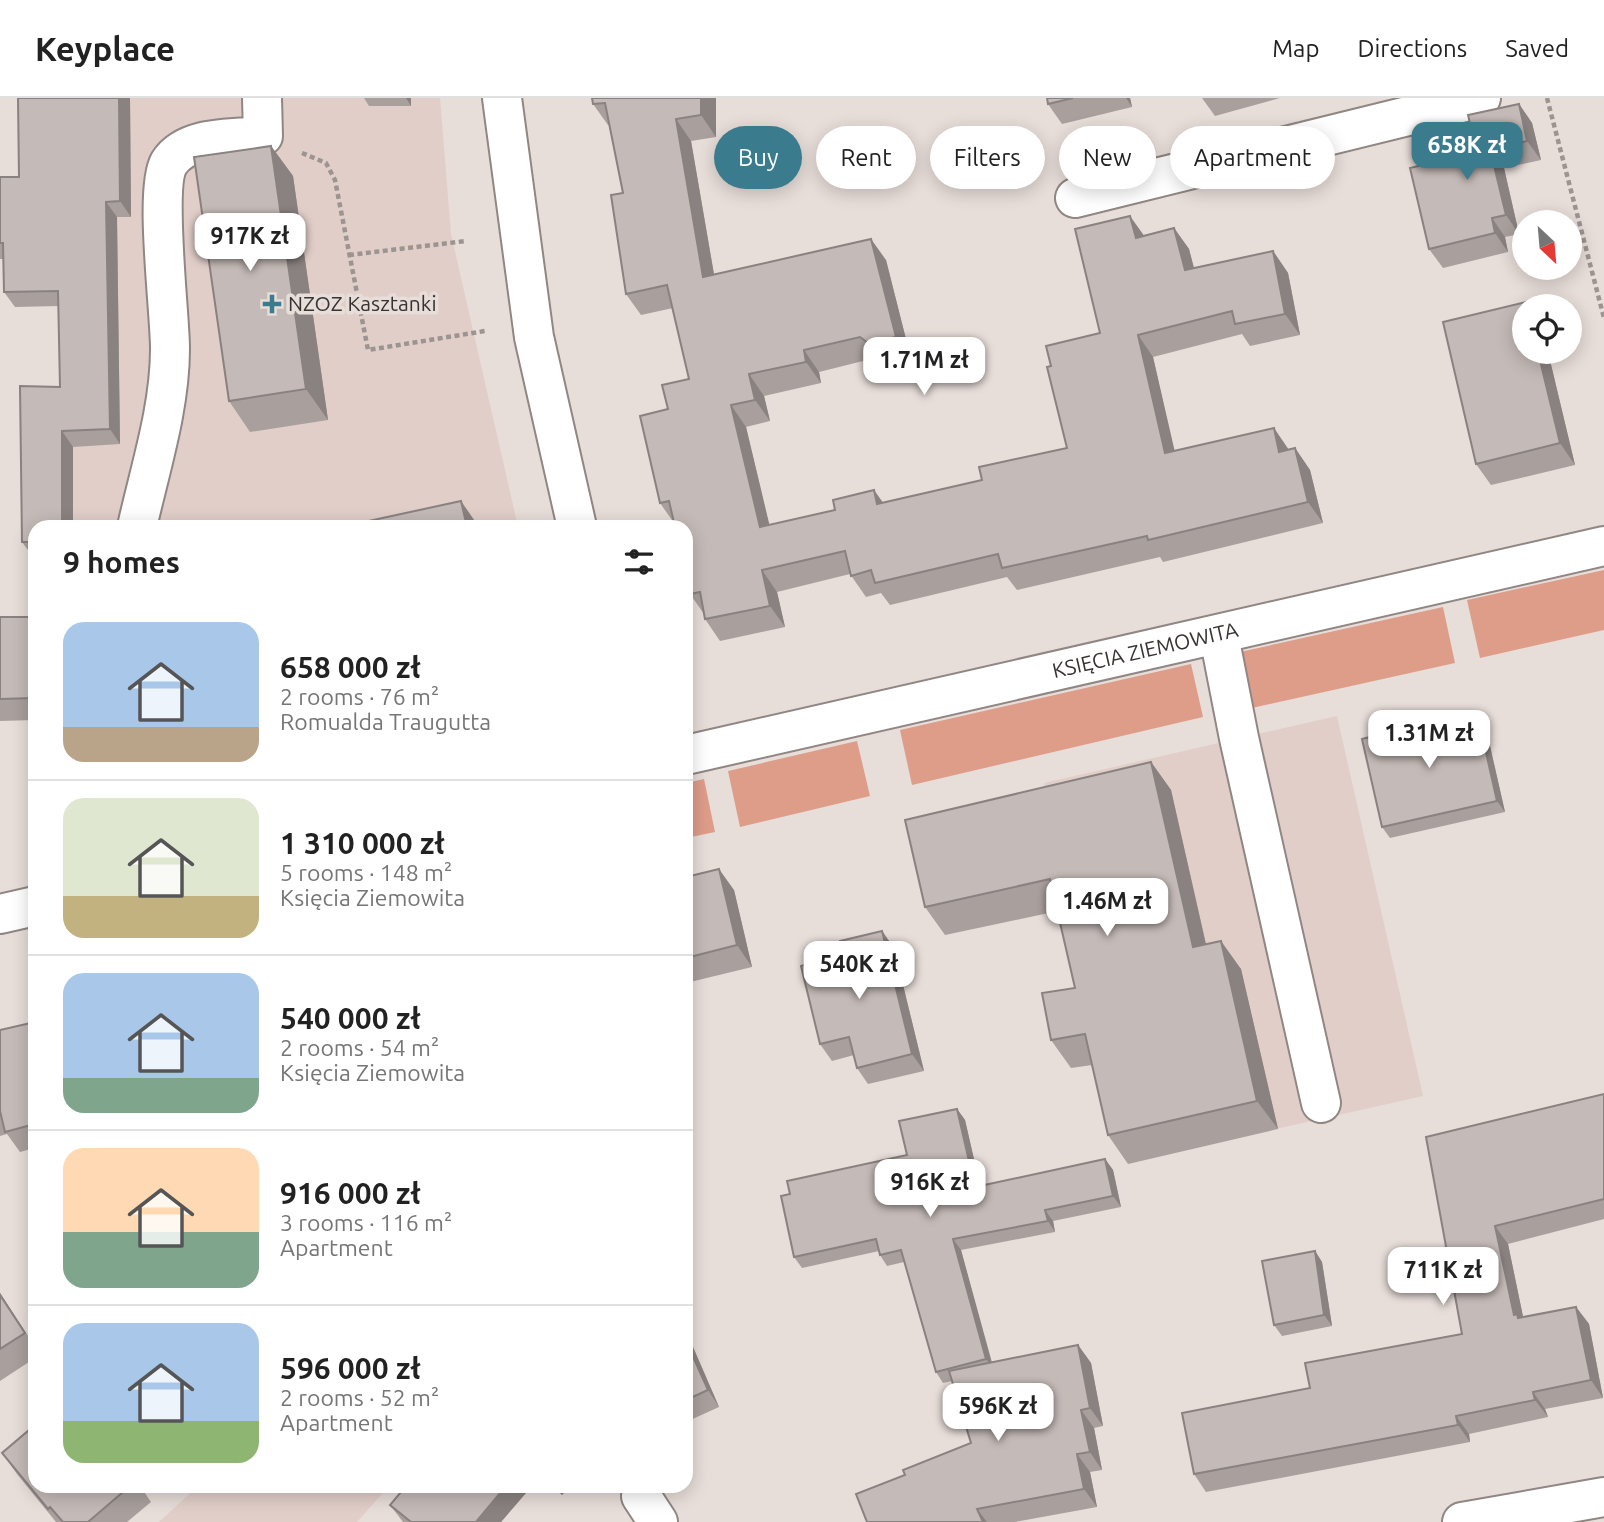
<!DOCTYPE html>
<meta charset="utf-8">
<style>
:root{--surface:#fff;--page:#f6f6f6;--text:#222;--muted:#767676;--line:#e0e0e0;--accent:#3a7c8e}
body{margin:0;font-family:Ubuntu,sans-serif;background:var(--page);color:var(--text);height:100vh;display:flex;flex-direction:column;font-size:26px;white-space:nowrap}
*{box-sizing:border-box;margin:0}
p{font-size:23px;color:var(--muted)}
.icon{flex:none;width:38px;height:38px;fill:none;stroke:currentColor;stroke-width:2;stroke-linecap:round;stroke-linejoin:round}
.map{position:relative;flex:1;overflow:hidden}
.side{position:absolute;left:28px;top:422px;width:665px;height:973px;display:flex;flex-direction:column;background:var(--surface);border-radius:21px;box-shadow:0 4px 18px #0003}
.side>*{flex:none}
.guide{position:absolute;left:714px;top:28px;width:665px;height:63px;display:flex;gap:14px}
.needle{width:46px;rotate:154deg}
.tools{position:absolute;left:1512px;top:112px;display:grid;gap:14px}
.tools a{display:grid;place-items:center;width:70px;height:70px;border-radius:50%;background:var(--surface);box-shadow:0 4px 18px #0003;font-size:35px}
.price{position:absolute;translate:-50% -60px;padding:0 16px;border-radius:14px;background:#fff;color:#222;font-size:23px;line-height:46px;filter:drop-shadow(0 2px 4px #0008)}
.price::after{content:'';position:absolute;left:50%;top:42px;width:21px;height:16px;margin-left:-10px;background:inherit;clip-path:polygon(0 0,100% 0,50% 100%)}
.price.on{background:var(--accent);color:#fff}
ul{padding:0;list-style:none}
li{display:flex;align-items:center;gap:21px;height:175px;padding:0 35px}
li+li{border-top:2px solid var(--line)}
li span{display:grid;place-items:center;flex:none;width:196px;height:140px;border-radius:21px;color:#555}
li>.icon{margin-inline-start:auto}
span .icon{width:84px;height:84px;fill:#fffc;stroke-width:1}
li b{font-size:30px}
h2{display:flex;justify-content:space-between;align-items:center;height:84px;padding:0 35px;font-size:30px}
.chip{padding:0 24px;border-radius:32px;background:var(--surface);box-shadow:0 4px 18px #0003;font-size:24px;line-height:63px}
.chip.on{background:var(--accent);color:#fff}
header{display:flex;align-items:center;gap:42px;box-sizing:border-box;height:98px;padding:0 35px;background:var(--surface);border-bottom:2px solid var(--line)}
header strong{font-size:33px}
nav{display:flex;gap:38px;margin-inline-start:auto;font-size:24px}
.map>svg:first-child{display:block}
.built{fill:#e1cec9}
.green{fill:#de9d89}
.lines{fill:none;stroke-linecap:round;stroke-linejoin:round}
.minor-casing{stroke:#908683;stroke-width:42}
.path{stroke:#9b9491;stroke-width:4.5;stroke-dasharray:5 3.5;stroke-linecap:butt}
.minor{stroke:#fff;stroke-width:38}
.wall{fill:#a9a09d}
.shaded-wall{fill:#898280}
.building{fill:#c4bab7;stroke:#898280;stroke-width:2}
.poi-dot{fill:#3a7c8e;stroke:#e7ddd9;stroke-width:2.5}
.labels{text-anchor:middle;stroke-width:7;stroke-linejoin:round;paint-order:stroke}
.poi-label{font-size:21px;fill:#373332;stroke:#e7ddd9;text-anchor:start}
.street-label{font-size:21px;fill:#373332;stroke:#e7ddd9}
</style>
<header>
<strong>Keyplace</strong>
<nav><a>Map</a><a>Directions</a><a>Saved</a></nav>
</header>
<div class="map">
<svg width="1604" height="1424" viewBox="0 0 1604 1424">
<rect width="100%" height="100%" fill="#e7ddd9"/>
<!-- built -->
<g class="built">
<polygon points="68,0 440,0 451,136 518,429 73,429"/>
<polygon points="1337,618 1423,998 1128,1064 1044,685"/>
<polygon points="198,1388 389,1388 357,1424 159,1424"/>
</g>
<!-- green -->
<g class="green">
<polygon points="1604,472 1604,532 1480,560 1467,502"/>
<polygon points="1443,509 1455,565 1252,610 1240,554"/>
<polygon points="1191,566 1203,619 912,687 900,632"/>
<polygon points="857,643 870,698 740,729 728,673"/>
<polygon points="704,681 715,734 686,740 686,685"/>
</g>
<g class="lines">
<defs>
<g id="minor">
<polyline points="502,0 534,239 577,429"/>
<polyline points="1075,100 1481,0"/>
<path d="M137,429C150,371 170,310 170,251C170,214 154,90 169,65C187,37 234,41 263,38L262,0"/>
<polyline points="1219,538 1239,640 1321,1005"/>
<path id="s1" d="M686,657L1604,448"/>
<polyline points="0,816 35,808"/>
<polyline points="641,1398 658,1424"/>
<polyline points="1462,1424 1604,1399"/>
</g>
</defs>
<!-- minor casing -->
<use href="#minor" class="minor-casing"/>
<!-- path -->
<g class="path">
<polyline points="1547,0 1604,220"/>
<polyline points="302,55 326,65 335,82 368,252 485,233"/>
<polyline points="349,157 466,143"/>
</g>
<!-- minor -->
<use href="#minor" class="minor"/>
</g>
<!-- wall -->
<g class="wall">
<polygon points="130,0 131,119 117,119 120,346 73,349 35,429 35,459 33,459 22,444 60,289 59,208 15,209 4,194 3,161 0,161 0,79 19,79"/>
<polygon points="364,0 411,0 411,8 369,8"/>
<polygon points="592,0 716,0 716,39 691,43 714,176 886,162 911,261 883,266 875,260 819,274 821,285 764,298 770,323 746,329 769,427 883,405 982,382 1067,350 1051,268 1100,235 1144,137 1174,130 1189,151 1194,170 1273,153 1288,175 1300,237 1250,248 1242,236 1153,259 1174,353 1289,352 1295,350 1310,372 1323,425 1163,464 1160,459 1017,492 1007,479 890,507 881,495 866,499 850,476 777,494 785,529 720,543 705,521 704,516 690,496 674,425 660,405 668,311 689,281 673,210 641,217 626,196 623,95 609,27 608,27 593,6"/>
<polygon points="1047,0 1130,0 1132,9 1062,26 1048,6"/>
<polygon points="1202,0 1280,0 1215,18"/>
<polygon points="1519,6 1532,25 1541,62 1504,70 1519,136 1505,139 1508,154 1443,170 1429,151"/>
<polygon points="271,48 293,78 328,322 250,334 229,303"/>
<polygon points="1526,204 1529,208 1524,208 1524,254 1548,254 1575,367 1491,387 1476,366 1443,224"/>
<polygon points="0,519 35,519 35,622 0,623"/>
<polygon points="1441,623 1485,626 1505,714 1390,740 1382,729"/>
<polygon points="1151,664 1171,692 1206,846 1241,871 1278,1031 1128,1066 1108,1037 1092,967 1071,970 1051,942 1075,890 1058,813 945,837 925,809"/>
<polygon points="686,779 734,792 752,869 686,885"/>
<polygon points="882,833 894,850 924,973 868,986 857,970 854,957 832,963 820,946 843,857"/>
<polygon points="35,924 35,1050 20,1054 7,1036 0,1038 0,932"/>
<polygon points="1604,996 1604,1121 1508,1146 1523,1219 1576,1209 1589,1226 1603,1300 1545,1311 1548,1319 1469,1336 1470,1344 1206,1394 1194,1376 1310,1290 1462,1236 1426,1039"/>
<polygon points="957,1011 965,1022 980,1088 1105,1061 1113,1072 1121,1109 1053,1123 1055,1134 961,1152 991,1265 1078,1247 1091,1265 1103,1328 1094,1330 1102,1372 1090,1374 1097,1409 1015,1424 867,1424 905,1377 971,1345 952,1283 943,1285 936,1274 904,1164 887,1168 880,1157 879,1153 802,1170 794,1159 790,1096 907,1057"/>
<polygon points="1315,1153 1322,1164 1332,1228 1282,1238 1274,1227"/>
<polygon points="0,1195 35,1249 35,1260 0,1283"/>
<polygon points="686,1233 719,1309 686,1324"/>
<polygon points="2,1355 35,1388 140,1388 151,1404 127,1424 56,1424 17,1376"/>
<polygon points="406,1388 532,1388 501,1424 403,1424 390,1407"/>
<polygon points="552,1388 570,1388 562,1397"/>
</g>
<!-- shaded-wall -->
<g class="shaded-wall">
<polygon points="119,0 130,0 131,119 120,103"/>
<polygon points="406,0 411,0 411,8"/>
<polygon points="701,0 716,0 716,39 701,17"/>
<polygon points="1126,0 1130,0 1132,9"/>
<polygon points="1519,6 1532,25 1541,62 1527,43"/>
<polygon points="676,21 691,43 718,200 703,179"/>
<polygon points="271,48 293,78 328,322 306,291"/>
<polygon points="1490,51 1504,70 1519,136 1506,117"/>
<polygon points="106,104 117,119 120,346 110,331"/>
<polygon points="1130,118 1145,139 1136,140"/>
<polygon points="1492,120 1505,139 1508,154 1495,135"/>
<polygon points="1174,130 1189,151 1200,194 1185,172"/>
<polygon points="871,141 886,162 911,261 896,239"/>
<polygon points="1273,153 1288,175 1300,237 1285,216"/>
<polygon points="1138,237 1153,259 1180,376 1165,355"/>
<polygon points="804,252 819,274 821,285 806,264"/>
<polygon points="1538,254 1548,254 1575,367 1560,345"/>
<polygon points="749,276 764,298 770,323 755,302"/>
<polygon points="731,307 746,329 775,450 760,429"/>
<polygon points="1274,330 1289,352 1279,354"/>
<polygon points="62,333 73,349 73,429 62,429"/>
<polygon points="1295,350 1310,372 1323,425 1308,404"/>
<polygon points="874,392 889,413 877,406"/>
<polygon points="461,403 479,429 467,429"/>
<polygon points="762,472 777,494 785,529 770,508"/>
<polygon points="1477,615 1485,626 1505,714 1497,703"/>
<polygon points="1151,664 1171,692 1213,878 1193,849"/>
<polygon points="719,771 734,792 752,869 737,847"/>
<polygon points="882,833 894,850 924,973 912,956"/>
<polygon points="1221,843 1241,871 1278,1031 1257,1003"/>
<polygon points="957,1011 965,1022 983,1100 975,1089"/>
<polygon points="1105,1061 1113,1072 1121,1109 1113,1098"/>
<polygon points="1045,1112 1053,1123 1055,1134 1048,1123"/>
<polygon points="1495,1128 1508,1146 1525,1228 1514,1217"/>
<polygon points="953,1141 961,1152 994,1272 986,1261"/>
<polygon points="1315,1153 1322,1164 1332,1228 1324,1217"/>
<polygon points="0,1195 35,1249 0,1197"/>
<polygon points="1576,1209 1589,1226 1603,1300 1591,1282"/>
<polygon points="686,1233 719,1309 708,1292 686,1243"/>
<polygon points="1078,1247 1091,1265 1103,1328 1090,1310"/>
<polygon points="1533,1294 1545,1311 1548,1319 1535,1302"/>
<polygon points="1081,1312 1094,1330 1102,1372 1090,1354"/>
<polygon points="1456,1318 1469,1336 1470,1344 1458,1327"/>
<polygon points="1077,1356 1090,1374 1097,1409 1084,1391"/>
<polygon points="506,1388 532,1388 501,1424 476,1424"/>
<polygon points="555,1388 570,1388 562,1397"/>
<polygon points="977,1411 987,1424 983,1424"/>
</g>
<!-- building -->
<g class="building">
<polygon points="18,0 119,0 120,103 106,104 110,331 62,333 62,429 35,429 35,444 22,444 20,288 60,289 58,193 4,194 3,145 0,145 0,79 19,79"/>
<polygon points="592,0 701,0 701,17 676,21 703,179 871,141 896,239 868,245 860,239 804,252 806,264 749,276 755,302 731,307 760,429 835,412 833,402 874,392 877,406 982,382 979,369 1067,350 1047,269 1051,268 1046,248 1100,235 1075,131 1130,118 1136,140 1174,130 1185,172 1273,153 1285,216 1235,226 1232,213 1138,237 1165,355 1274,330 1279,354 1295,350 1308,404 1148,442 1147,438 1002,470 998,456 875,485 871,472 851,478 845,453 762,472 770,508 705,521 700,494 690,496 686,478 686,429 675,429 669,403 660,405 640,318 668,311 662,287 689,281 667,187 626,196 611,97 623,95 605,5 593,6"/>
<polygon points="1047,0 1073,0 1048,6"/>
<polygon points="1519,6 1527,43 1490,51 1506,117 1492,120 1495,135 1429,151 1410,70 1477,54 1468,17"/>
<polygon points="271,48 306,291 229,303 194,59"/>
<polygon points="1526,204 1527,208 1524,208 1524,254 1538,254 1560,345 1476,366 1443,224"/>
<polygon points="461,403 467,429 341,429"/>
<polygon points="0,519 35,519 35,600 0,601"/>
<polygon points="1477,615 1497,703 1382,729 1362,641 1440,621 1441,623"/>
<polygon points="1151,664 1193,849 1221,843 1257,1003 1108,1037 1085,936 1051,942 1042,895 1075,890 1050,781 925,809 905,722"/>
<polygon points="719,771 737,847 686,860 686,779"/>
<polygon points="882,833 912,956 857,970 849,939 820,946 801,868 843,857 840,843"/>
<polygon points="35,924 35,1026 5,1034 0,1013 0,932"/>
<polygon points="1604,996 1604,1101 1495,1128 1514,1217 1517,1216 1518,1220 1576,1209 1591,1282 1533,1294 1535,1302 1456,1318 1458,1327 1194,1376 1182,1315 1310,1290 1305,1265 1462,1236 1426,1039"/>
<polygon points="957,1011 975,1089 1105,1061 1113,1098 1045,1112 1048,1123 953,1141 986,1261 936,1274 901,1152 880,1157 876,1141 794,1159 781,1098 790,1096 787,1083 907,1057 899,1023"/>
<polygon points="1315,1153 1324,1217 1274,1227 1262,1163"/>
<polygon points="0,1197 25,1235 0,1251"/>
<polygon points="686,1243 708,1292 686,1302"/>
<polygon points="1078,1247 1090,1310 1081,1312 1090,1354 1077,1356 1084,1391 977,1411 983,1424 867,1424 856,1396 905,1377 903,1372 971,1345 949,1273"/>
<polygon points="35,1327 35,1388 130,1388 88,1424 63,1424 50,1409 48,1411 2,1355"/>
<polygon points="406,1388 506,1388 476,1424 411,1424 390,1407"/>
</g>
<!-- markers -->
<path class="poi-dot" d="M268.5 195.5h7v7h7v7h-7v7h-7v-7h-7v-7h7z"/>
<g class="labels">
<!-- poi labels -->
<g class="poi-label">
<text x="288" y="213">NZOZ Kasztanki</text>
</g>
<!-- street labels -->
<g class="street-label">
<text dy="7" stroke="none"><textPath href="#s1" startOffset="471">KSIĘCIA ZIEMOWITA</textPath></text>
</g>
</g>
</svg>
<div class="tools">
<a><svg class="needle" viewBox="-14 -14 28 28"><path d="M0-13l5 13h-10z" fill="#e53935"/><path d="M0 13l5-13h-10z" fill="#767676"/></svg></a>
<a><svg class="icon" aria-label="locate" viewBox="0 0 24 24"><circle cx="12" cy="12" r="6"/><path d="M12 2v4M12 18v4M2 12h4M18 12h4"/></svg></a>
</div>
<b class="price on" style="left:1467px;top:84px">658K zł</b>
<b class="price" style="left:250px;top:175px">917K zł</b>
<b class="price" style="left:924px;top:299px">1.71M zł</b>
<b class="price" style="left:1429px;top:672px">1.31M zł</b>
<b class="price" style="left:1107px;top:840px">1.46M zł</b>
<b class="price" style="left:859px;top:903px">540K zł</b>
<b class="price" style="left:930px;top:1121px">916K zł</b>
<b class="price" style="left:1443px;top:1209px">711K zł</b>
<b class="price" style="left:998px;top:1345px">596K zł</b>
<div class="guide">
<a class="chip on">Buy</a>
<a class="chip">Rent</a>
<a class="chip">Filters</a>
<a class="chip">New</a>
<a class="chip">Apartment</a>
</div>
<section class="side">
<h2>9 homes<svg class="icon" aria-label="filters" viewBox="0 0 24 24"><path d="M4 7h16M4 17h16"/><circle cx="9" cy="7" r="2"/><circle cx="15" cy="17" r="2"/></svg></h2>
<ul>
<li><span style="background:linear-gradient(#a9c7e8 75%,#b9a48a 0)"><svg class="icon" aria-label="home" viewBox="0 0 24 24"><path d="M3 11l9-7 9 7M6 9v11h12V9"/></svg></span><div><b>658 000 zł</b><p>2 rooms · 76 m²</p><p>Romualda Traugutta</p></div></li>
<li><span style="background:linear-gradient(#dfe7d0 70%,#c2b280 0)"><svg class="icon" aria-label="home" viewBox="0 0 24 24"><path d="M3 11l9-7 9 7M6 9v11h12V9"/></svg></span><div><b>1 310 000 zł</b><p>5 rooms · 148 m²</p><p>Księcia Ziemowita</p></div></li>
<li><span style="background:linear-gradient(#a9c7e8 75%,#7fa58c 0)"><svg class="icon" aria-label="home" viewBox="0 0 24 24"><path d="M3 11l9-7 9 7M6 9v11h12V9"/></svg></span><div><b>540 000 zł</b><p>2 rooms · 54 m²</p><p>Księcia Ziemowita</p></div></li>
<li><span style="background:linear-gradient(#ffd9b3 60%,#7fa58c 0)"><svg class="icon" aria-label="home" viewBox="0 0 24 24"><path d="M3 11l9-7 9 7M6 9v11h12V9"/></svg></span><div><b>916 000 zł</b><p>3 rooms · 116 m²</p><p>Apartment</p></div></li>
<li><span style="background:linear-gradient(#a9c7e8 70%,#8fb573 0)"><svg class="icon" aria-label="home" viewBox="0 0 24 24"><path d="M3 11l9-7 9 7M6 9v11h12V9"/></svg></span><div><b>596 000 zł</b><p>2 rooms · 52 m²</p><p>Apartment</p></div></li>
</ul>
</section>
</div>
